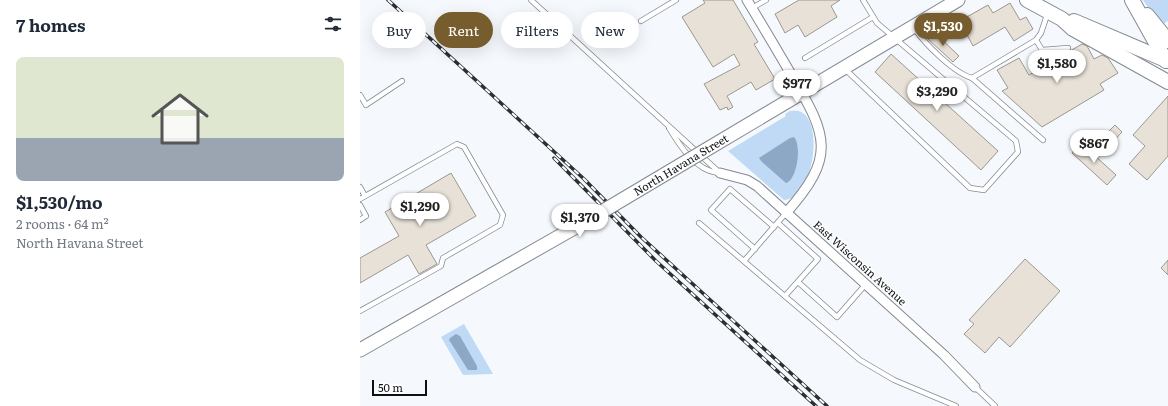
<!DOCTYPE html>
<meta charset="utf-8">
<style>
:root{--surface:#fff;--page:#f2f2f3;--text:#1f2937;--muted:#747a83;--accent:#775d2e}
body{margin:0;font-family:Literata,serif;background:var(--page);color:var(--text);height:100vh;display:flex;flex-direction:column;font-size:15px;white-space:nowrap}
*{box-sizing:border-box;margin:0}
p{font-size:13px;color:var(--muted)}
.icon{flex:none;width:22px;height:22px;fill:none;stroke:currentColor;stroke-width:2;stroke-linecap:round;stroke-linejoin:round}
.map{position:relative;flex:1;overflow:hidden}
.panel{display:flex;flex-direction:column;background:var(--surface);width:360px}
.panel>*{flex:none}
.banner{position:absolute;left:12px;top:12px;width:380px;height:36px;display:flex;gap:8px}
.scale{position:absolute;left:12px;bottom:10px;width:55px;box-sizing:border-box;padding-left:4px;border:2px solid #0e1113;border-top:0;font-size:11px;line-height:14px;white-space:nowrap;color:#0e1113;-webkit-text-stroke:3px #fff;paint-order:stroke}
.price{position:absolute;translate:-50% -34px;padding:0 9px;border-radius:14px;background:#fff;color:#222;font-size:13px;line-height:26px;filter:drop-shadow(0 1px 2px #0008)}
.price::after{content:'';position:absolute;left:50%;top:24px;width:12px;height:9px;margin-left:-6px;background:inherit;clip-path:polygon(0 0,100% 0,50% 100%)}
.price.current{background:var(--accent);color:#fff}
ul{padding:0;list-style:none}
li{display:grid;align-content:center;gap:8px;height:212px;padding:0 16px}
li span{display:grid;place-items:center;height:124px;border-radius:8px;color:#555}
li>.icon{margin-inline-start:auto}
span .icon{width:72px;height:72px;fill:#fffc;stroke-width:1}
li b{font-size:17px}
h2{display:flex;justify-content:space-between;align-items:center;height:48px;padding:0 16px;font-size:17px}
.pill{padding:0 14px;border-radius:18px;background:var(--surface);box-shadow:0 4px 16px #0002;font-size:14px;line-height:36px}
.pill.current{background:var(--accent);color:#fff}
main{display:flex;flex:1;min-height:0}
.map>svg:first-child{display:block}
.green{fill:#c0daf6}
.water{fill:#8da8c5}
.building{fill:#e7e1d8;stroke:#9c978e}
.lines{fill:none;stroke-linecap:round;stroke-linejoin:round}
.lane-casing{stroke:#848a91;stroke-width:6}
.street-casing{stroke:#848a91;stroke-width:11}
.secondary-casing{stroke:#848a91;stroke-width:15}
.primary-casing{stroke:#848a91;stroke-width:16}
.lane{stroke:#fff;stroke-width:4.5}
.street{stroke:#fff;stroke-width:9}
.secondary{stroke:#fff;stroke-width:13}
.primary{stroke:#fff;stroke-width:14}
.rail-casing{stroke:#2d3032;stroke-width:3.5}
.rail{stroke:#fff;stroke-width:2;stroke-dasharray:6;stroke-linecap:butt}
.secondary-bridge-casing{stroke:#848a91;stroke-width:15;stroke-linecap:butt}
.secondary-bridge{stroke:#fff;stroke-width:13}
.labels{text-anchor:middle;stroke-width:3;stroke-linejoin:round;paint-order:stroke}
.street-label{font-size:11px;fill:#0e1113;stroke:#fff}
</style>
<main>
<section class="panel">
<h2>7 homes<svg class="icon" aria-label="filters" viewBox="0 0 24 24"><path d="M4 7h16M4 17h16"/><circle cx="9" cy="7" r="2"/><circle cx="15" cy="17" r="2"/></svg></h2>
<ul>
<li><span style="background:linear-gradient(#dfe7d0 65%,#9aa5b1 0)"><svg class="icon" aria-label="home" viewBox="0 0 24 24"><path d="M3 11l9-7 9 7M6 9v11h12V9"/></svg></span><div><b>$1,530/mo</b><p>2 rooms · 64 m²</p><p>North Havana Street</p></div></li>
</ul>
</section>
<div class="map">
<svg width="808" height="406" viewBox="0 0 808 406">
<rect width="100%" height="100%" fill="#f5f9fe"/>
<!-- green -->
<g class="green">
<polygon points="783,0 808,0 808,21 800,26"/>
<path d="M430,111C467,102 457,198 424,200L368,151L426,116L425,114Z"/>
<polygon points="104,324 133,374 103,375 81,337"/>
</g>
<!-- water -->
<g class="water">
<path d="M434,137C442,146 437,180 426,183L401,161L399,158L430,138Z"/>
<polygon points="96,334 100,336 117,366 117,370 108,370 89,340 90,338"/>
</g>
<!-- building -->
<g class="building">
<polygon points="343,0 373,0 398,42 394,44 415,79 396,90 391,82 367,96 373,107 368,110 367,107 360,110 344,84 380,65 374,54 353,67 322,17 345,3"/>
<polygon points="439,0 480,0 471,6 477,17 445,37 438,25 425,33 415,14"/>
<polygon points="650,3 660,20 666,17 673,29 654,41 645,27 613,46 606,33 611,30 605,18 628,5 633,13"/>
<polygon points="574,32 599,56 593,62 568,39"/>
<polygon points="722,44 727,46 734,59 742,55 748,58 758,73 740,84 744,90 682,127 642,91 648,88 637,70 659,58 669,75"/>
<polygon points="531,54 638,151 621,170 515,72"/>
<polygon points="808,96 808,156 787,180 769,164 785,146 773,135"/>
<polygon points="755,125 762,132 753,142 745,135"/>
<polygon points="721,143 756,175 747,185 712,153"/>
<polygon points="91,173 116,216 66,245 77,264 59,274 48,255 0,283 0,258 39,236 25,212"/>
<polygon points="665,259 700,291 650,347 639,337 625,353 604,334 614,324 609,320"/>
<polygon points="808,260 808,275 801,268"/>
</g>
<g class="lines">
<defs>
<g id="lane">
<polyline points="171,0 360,173"/>
<polyline points="392,8 406,0"/>
<polyline points="281,21 316,0"/>
<path d="M554,28C565,44 594,73 612,78L683,140"/>
<polyline points="676,40 681,33 688,12"/>
<polyline points="445,58 513,17"/>
<polyline points="485,69 610,188 624,190 658,152 656,141 517,23 503,0"/>
<polyline points="612,78 676,40 682,50 708,48"/>
<polyline points="0,95 6,105 42,81"/>
<path d="M309,128C320,146 335,170 358,173"/>
<polyline points="0,187 5,196"/>
<polyline points="0,199 97,144 104,147 143,215 140,225 83,258 81,266 0,311"/>
<polyline points="0,205 6,216 0,220"/>
<polyline points="339,223 500,360 534,380 596,406"/>
<polyline points="418,223 458,259 425,296"/>
<polyline points="395,249 351,210 370,189 414,227"/>
<polyline points="384,261 426,213"/>
<polyline points="438,282 477,317 506,284"/>
<polyline points="615,387 635,406"/>
</g>
<g id="street">
<path d="M387,0C402,25 417,50 432,76C468,136 476,157 426,213"/>
<polyline points="360,173 387,180 397,186 584,355 615,387"/>
</g>
<g id="secondary">
<polyline points="344,151 598,0"/>
<polyline points="0,350 228,220"/>
</g>
<g id="primary">
<polyline points="667,0 702,19 713,29 808,82"/>
<polyline points="772,0 806,61"/>
<polyline points="787,15 808,41"/>
<polyline points="714,21 808,61"/>
</g>
</defs>
<!-- lane casing -->
<use href="#lane" class="lane-casing"/>
<!-- street casing -->
<use href="#street" class="street-casing"/>
<!-- secondary casing -->
<use href="#secondary" class="secondary-casing"/>
<!-- primary casing -->
<use href="#primary" class="primary-casing"/>
<!-- lane -->
<use href="#lane" class="lane"/>
<!-- street -->
<use href="#street" class="street"/>
<!-- secondary -->
<use href="#secondary" class="secondary"/>
<!-- primary -->
<use href="#primary" class="primary"/>
<defs>
<g id="rail">
<polyline points="28,0 224,179 281,237 467,406"/>
<polyline points="194,158 296,261 456,406"/>
</g>
</defs>
<!-- rail casing -->
<use href="#rail" class="rail-casing"/>
<!-- rail -->
<use href="#rail" class="rail"/>
<defs>
<polyline id="secondary-bridge" points="228,220 344,151"/>
</defs>
<!-- secondary-bridge casing -->
<use href="#secondary-bridge" class="secondary-bridge-casing"/>
<!-- secondary-bridge -->
<use href="#secondary-bridge" class="secondary-bridge"/>
</g>
<g class="labels">
<!-- street labels -->
<g class="street-label">
<text transform="translate(321 165) rotate(-31)" y="4">North Havana Street</text>
<text transform="translate(500 263) rotate(42)" y="4">East Wisconsin Avenue</text>
</g>
</g>
</svg>
<div class="scale">50 m</div>
<b class="price current" style="left:583px;top:47px">$1,530</b>
<b class="price" style="left:697px;top:84px">$1,580</b>
<b class="price" style="left:437px;top:104px">$977</b>
<b class="price" style="left:577px;top:112px">$3,290</b>
<b class="price" style="left:734px;top:164px">$867</b>
<b class="price" style="left:60px;top:227px">$1,290</b>
<b class="price" style="left:220px;top:238px">$1,370</b>
<div class="banner">
<a class="pill">Buy</a>
<a class="pill current">Rent</a>
<a class="pill">Filters</a>
<a class="pill">New</a>
</div>
</div>
</main>
